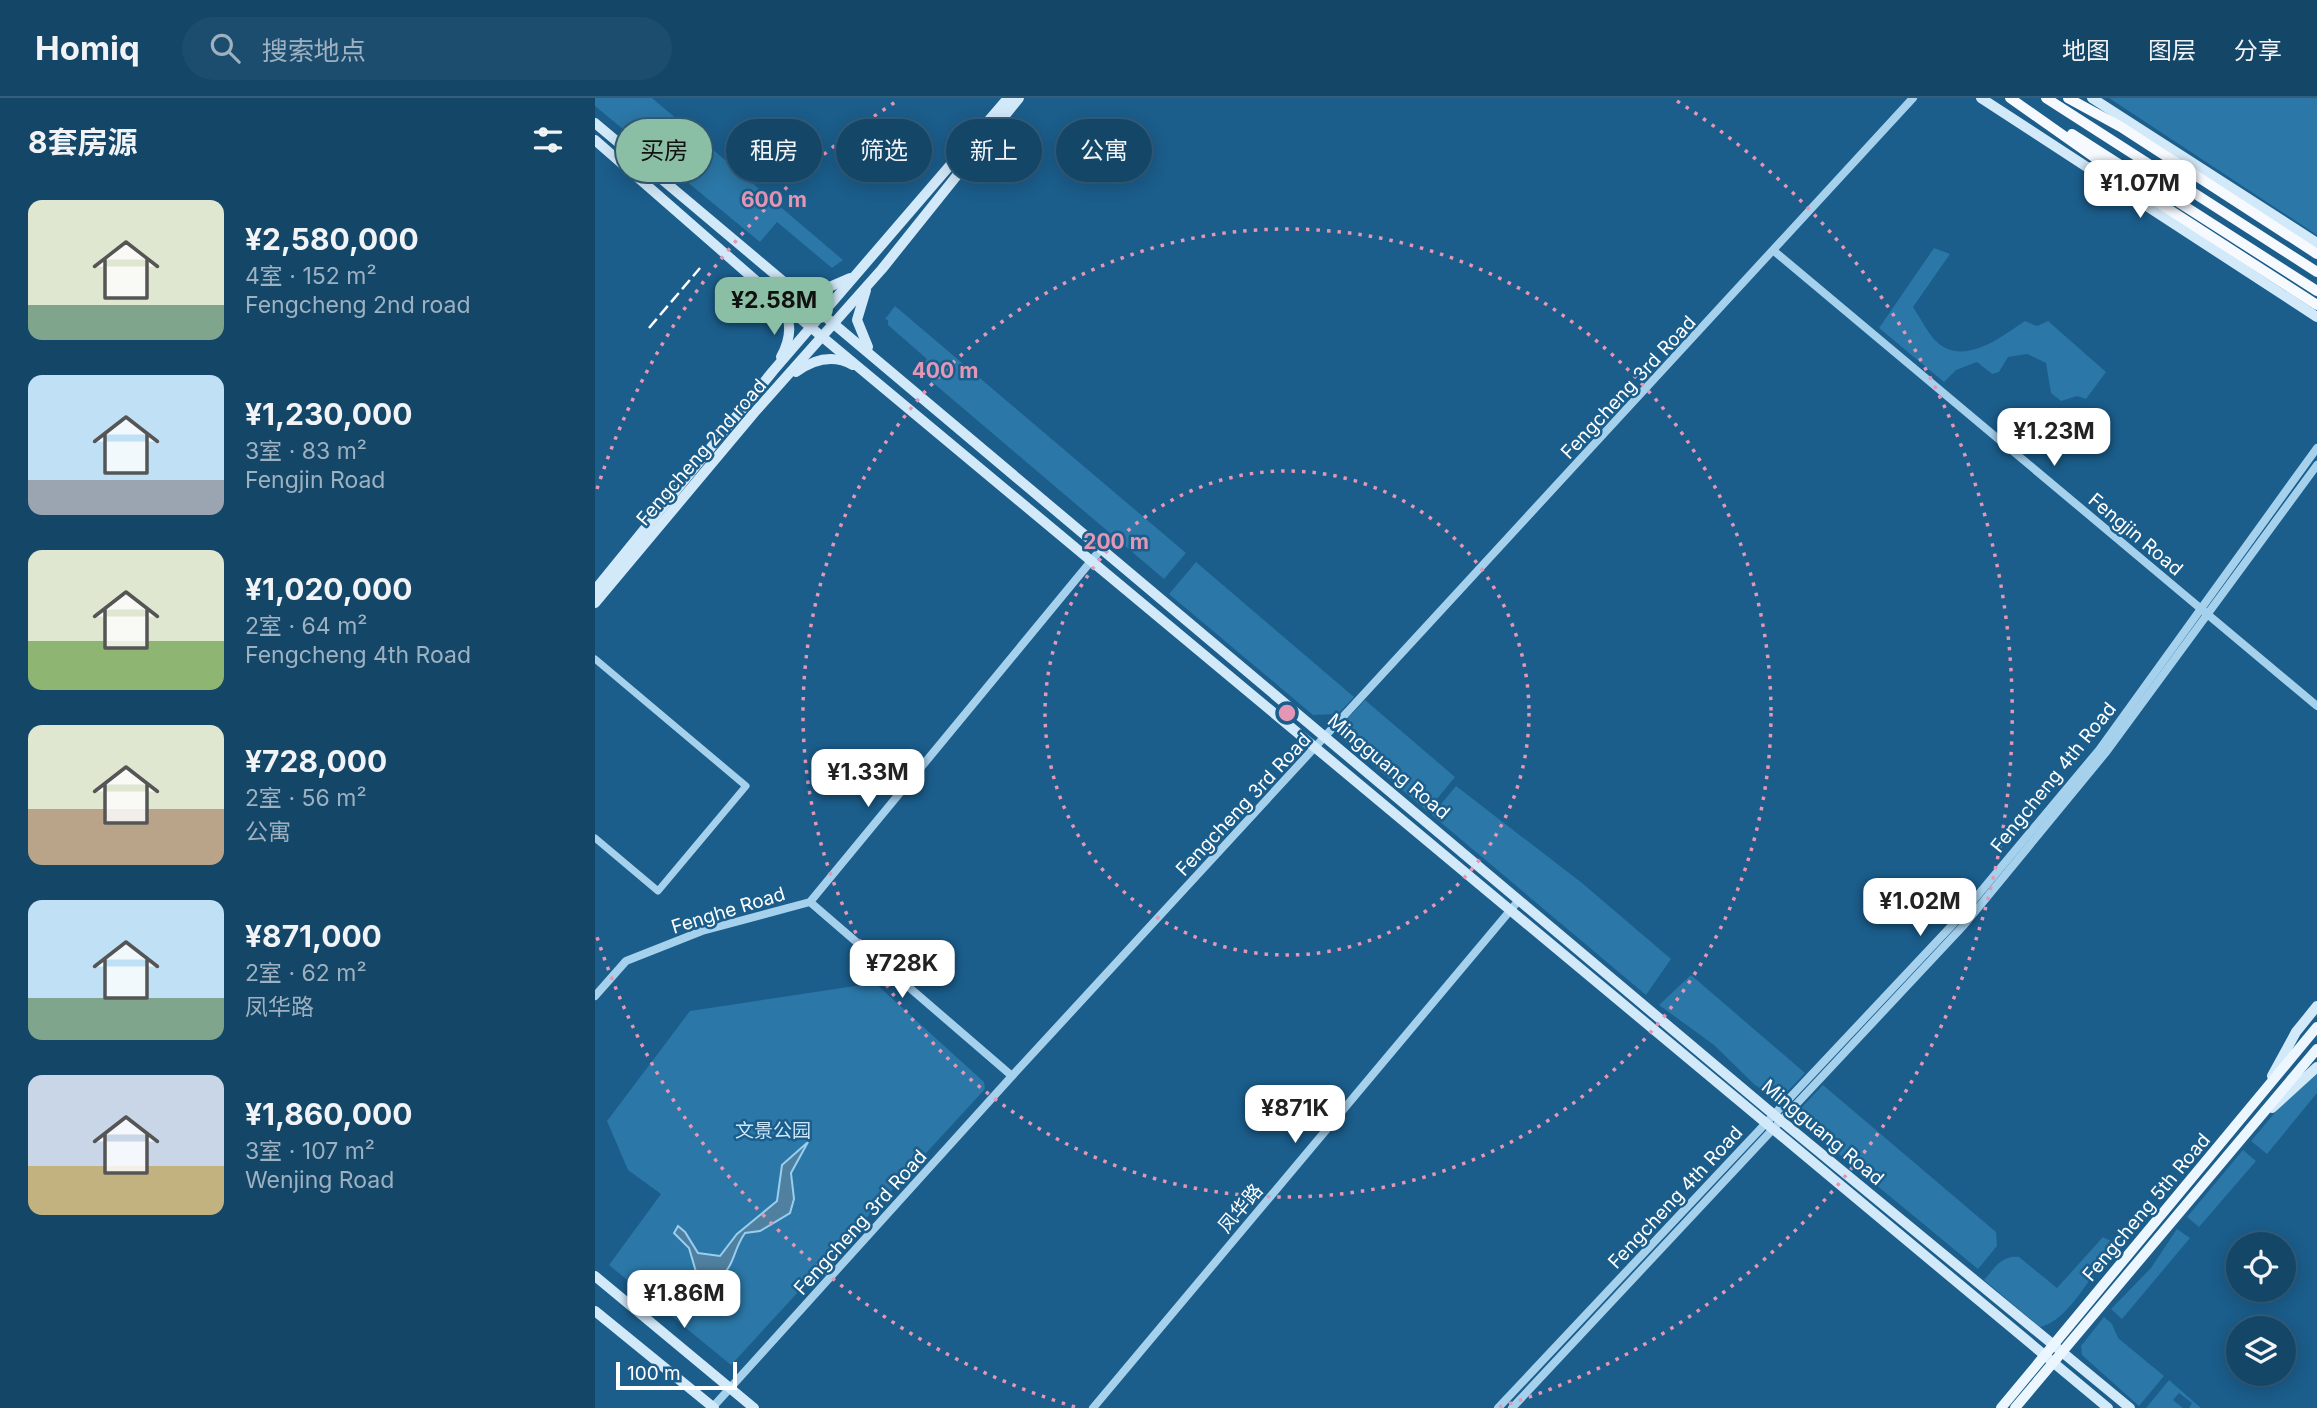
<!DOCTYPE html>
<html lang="zh">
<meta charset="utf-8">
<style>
:root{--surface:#144668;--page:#1d4d6e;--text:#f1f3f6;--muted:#9db1c0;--line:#335e7c;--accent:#8abfa5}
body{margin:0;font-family:Inter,"Noto Sans SC",sans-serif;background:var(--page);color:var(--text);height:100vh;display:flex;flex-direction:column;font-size:26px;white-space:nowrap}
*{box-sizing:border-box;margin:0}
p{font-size:23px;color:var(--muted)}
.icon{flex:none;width:38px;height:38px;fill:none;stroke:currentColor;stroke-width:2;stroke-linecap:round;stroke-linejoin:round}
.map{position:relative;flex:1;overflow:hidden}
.drawer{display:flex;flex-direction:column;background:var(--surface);width:595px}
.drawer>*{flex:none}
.top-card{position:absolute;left:21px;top:21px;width:665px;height:63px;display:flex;gap:14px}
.controls{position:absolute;left:1631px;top:1134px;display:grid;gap:14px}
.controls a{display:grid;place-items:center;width:70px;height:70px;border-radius:50%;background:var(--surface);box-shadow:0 4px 18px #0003,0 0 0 2px var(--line);font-size:35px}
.scale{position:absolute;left:21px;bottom:18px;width:121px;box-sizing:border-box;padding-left:7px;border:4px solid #fff;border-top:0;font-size:19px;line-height:24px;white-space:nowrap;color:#fff;-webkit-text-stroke:5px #1b5d8b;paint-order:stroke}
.price{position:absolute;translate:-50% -60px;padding:0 16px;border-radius:14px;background:#fff;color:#222;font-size:23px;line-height:46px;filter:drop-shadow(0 2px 4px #0008)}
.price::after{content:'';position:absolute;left:50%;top:42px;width:21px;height:16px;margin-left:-10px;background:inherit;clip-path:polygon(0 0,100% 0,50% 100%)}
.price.active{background:var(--accent);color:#111}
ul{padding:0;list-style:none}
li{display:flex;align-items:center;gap:21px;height:175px;padding:0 28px}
li span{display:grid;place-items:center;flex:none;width:196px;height:140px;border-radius:14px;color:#555}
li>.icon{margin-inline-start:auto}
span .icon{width:84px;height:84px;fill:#fffc;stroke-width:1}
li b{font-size:30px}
h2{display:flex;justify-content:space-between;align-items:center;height:84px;padding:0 28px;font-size:30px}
.tag{padding:0 24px;border-radius:32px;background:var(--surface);box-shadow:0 4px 18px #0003,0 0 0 2px var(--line);font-size:24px;line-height:63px}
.tag.active{background:var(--accent);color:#111}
header{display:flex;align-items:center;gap:42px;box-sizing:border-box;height:98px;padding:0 35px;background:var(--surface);border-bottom:2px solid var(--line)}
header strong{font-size:33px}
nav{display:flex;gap:38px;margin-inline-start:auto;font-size:24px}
.search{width:490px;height:63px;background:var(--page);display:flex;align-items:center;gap:18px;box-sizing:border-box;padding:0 24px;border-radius:38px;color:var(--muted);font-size:26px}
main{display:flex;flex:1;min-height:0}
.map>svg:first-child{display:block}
.green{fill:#2b77a7}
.water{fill:#50809f;stroke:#99ceef;stroke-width:2}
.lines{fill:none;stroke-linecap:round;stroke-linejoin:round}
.minor{stroke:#a6d1ed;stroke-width:7}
.tertiary{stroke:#a6d1ed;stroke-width:8}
.secondary{stroke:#d2e9f9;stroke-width:10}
.primary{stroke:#ecf6ff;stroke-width:10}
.trunk{stroke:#f6faff;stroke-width:10}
.rail{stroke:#fff;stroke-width:2.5;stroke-dasharray:12 5;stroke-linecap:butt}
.ring{fill:none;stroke:#e497b5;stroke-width:3.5;stroke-dasharray:3.5 7}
.labels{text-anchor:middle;stroke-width:5;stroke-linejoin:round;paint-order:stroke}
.street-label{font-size:19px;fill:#fff;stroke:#1b5d8b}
.park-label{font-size:19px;fill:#cbe7f9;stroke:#1b5d8b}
.centre{fill:#e497b5;stroke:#1b5d8b;stroke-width:3.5}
.ring-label{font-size:21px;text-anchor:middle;font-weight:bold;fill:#e497b5;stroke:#1b5d8b;stroke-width:5;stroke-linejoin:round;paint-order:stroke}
</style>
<header>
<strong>Homiq</strong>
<div class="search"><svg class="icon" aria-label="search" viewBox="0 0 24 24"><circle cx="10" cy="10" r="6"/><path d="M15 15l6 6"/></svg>搜索地点</div>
<nav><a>地图</a><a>图层</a><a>分享</a></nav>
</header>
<main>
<section class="drawer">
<h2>8套房源<svg class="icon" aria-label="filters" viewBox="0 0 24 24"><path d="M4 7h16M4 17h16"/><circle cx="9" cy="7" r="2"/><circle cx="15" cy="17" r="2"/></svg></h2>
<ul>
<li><span style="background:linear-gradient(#dfe7d0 75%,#7fa58c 0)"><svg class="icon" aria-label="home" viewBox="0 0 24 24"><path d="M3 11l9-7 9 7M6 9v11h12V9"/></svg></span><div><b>¥2,580,000</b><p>4室 · 152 m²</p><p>Fengcheng 2nd road</p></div></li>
<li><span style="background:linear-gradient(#bfe0f5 75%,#9aa5b1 0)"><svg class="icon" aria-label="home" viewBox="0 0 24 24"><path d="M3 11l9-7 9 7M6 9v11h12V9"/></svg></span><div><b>¥1,230,000</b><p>3室 · 83 m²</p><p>Fengjin Road</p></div></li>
<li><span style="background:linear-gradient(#dfe7d0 65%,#8fb573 0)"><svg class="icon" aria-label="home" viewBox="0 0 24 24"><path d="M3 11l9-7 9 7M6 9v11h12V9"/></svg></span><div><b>¥1,020,000</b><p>2室 · 64 m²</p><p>Fengcheng 4th Road</p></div></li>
<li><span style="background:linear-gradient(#dfe7d0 60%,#b9a48a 0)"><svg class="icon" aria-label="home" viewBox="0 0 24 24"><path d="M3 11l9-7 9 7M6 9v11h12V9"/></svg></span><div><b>¥728,000</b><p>2室 · 56 m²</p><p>公寓</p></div></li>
<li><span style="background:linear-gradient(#bfe0f5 70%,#7fa58c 0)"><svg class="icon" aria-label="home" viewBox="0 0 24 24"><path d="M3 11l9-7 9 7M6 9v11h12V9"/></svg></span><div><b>¥871,000</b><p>2室 · 62 m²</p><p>凤华路</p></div></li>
<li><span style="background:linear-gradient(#c9d6e8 65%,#c2b280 0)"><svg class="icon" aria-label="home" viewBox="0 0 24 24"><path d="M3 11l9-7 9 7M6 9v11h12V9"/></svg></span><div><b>¥1,860,000</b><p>3室 · 107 m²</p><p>Wenjing Road</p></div></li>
</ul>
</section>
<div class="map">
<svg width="1722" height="1310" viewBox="0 0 1722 1310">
<rect width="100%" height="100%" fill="#1b5d8b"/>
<!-- green -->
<g class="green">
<polygon points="0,0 57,0 248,162 237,170 182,124 165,144 0,8"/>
<polygon points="1514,0 1722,0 1722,137"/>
<path d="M1339,150L1355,156L1318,209C1325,219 1334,238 1344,246C1372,267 1407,238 1430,223L1442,228L1453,223L1511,274L1491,301L1482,298L1466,303L1456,295L1451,265L1432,256L1413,259L1404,274L1397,276L1382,264L1361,272L1349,284L1284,230Z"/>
<polygon points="300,208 591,455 569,481 323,272 332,261 293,227 293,222 290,221"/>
<polygon points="601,464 759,599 743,616 718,617 574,496"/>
<polygon points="770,602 860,679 832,713 746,640 745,628"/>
<polygon points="861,688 987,785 1076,861 1051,897 837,717"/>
<polygon points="1096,877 1210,975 1193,993 1180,999 1160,987 1119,947 1064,907"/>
<polygon points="280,885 389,984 390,991 136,1267 14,1167 66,1096 33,1072 12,1023 95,913"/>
<polygon points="1722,965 1722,995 1672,1056 1656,1043"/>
<polygon points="1228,987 1401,1134 1402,1148 1383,1171 1206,1025 1207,1009"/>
<polygon points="1648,1052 1661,1063 1604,1129 1592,1119"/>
<polygon points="1582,1131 1595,1140 1527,1221 1516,1211 1556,1170"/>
<path d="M1508,1139L1520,1145C1500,1169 1476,1222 1445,1229L1389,1182C1400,1170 1406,1157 1424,1159L1462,1190Z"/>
<polygon points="1509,1219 1517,1226 1523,1240 1569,1278 1544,1308 1487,1257 1486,1248"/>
<polygon points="1574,1282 1606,1310 1594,1310 1597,1305 1584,1295 1578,1302 1588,1310 1551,1310"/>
</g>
<!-- water -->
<path class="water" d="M213,1044L196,1075L199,1101L195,1115L165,1133L150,1135C136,1155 142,1167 119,1185L104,1184L94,1150L79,1135L83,1128L90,1134L103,1155L125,1158L142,1136L182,1103L187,1067Z"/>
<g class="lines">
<!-- minor -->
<polyline class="minor" points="0,561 151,688 63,793 0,740"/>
<!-- tertiary -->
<g class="tertiary">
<polyline points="1179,153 1722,608"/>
<polyline points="215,804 417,978"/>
<polyline points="0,898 31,863 107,833 215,804 506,451"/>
<polyline points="117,1310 417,978 1318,0"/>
<polyline points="498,1310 924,802"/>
<polyline points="903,1310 1362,822 1504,652 1722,350"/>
<polyline points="917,1310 1369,827 1512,653 1722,367"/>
</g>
<!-- secondary -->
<g class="secondary">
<polyline points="1386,0 1722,219"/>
<polyline points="1497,0 1722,145"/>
<polyline points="0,25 1178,1016 1535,1310"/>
<polyline points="0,42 183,202 1513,1310"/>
<polyline points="200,187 225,193 255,180"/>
<polyline points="271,192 262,222 273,249"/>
<path d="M186,205C198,223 196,241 186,259"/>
<path d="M201,274C219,261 238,256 258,267"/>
<polyline points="0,492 178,273 413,0"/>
<polyline points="0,505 159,315 287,171 424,0"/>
<polyline points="1677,978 1701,934 1722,908"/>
<polyline points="1677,1010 1722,969"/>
<polyline points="0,1178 159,1310"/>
<polyline points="0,1213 119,1310"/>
</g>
<!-- primary -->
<g class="primary">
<polyline points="1406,1310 1722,929"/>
<polyline points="1420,1310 1722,951"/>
</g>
<!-- trunk -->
<g class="trunk">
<polyline points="1415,0 1567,107 1722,207"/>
<polyline points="1451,0 1722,174"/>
<polyline points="1473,0 1526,29 1722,156"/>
<polyline points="1477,36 1722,193"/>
</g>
<!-- rail -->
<polyline class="rail" points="54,230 105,170"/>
</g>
<!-- distance rings -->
<g class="ring">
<circle cx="692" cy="615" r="242"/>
<circle cx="692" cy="615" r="484"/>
<path d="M480 1309A726 726 0 0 1 2 839M2 391A726 726 0 0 1 302 3M1082 3A726 726 0 0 1 904 1309"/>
</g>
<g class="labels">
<!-- street labels -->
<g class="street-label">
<text transform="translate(1033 289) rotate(-47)" y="7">Fengcheng 3rd Road</text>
<text transform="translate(106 354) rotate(-49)" y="7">Fengcheng 2nd road</text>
<text transform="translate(1541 436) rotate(40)" y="7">Fengjin Road</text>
<text transform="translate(794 668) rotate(40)" y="7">Mingguang Road</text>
<text transform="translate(1458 679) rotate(-51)" y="7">Fengcheng 4th Road</text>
<text transform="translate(648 706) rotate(-47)" y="7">Fengcheng 3rd Road</text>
<text transform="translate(133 812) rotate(-17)" y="7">Fenghe Road</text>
<text transform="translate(1228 1034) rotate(40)" y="7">Mingguang Road</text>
<text transform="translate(1080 1099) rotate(-47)" y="7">Fengcheng 4th Road</text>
<text transform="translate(1551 1109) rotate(-50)" y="7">Fengcheng 5th Road</text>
<text transform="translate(645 1110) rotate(-50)" y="7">凤华路</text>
<text transform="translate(265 1124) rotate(-48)" y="7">Fengcheng 3rd Road</text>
</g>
<!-- park labels -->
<g class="park-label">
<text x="178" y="1039">文景公园</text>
</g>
</g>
<circle cx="692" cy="615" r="10" class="centre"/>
<g class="ring-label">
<text x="179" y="109">600 m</text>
<text x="350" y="280">400 m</text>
<text x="521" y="451">200 m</text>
</g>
</svg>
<div class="controls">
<a><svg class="icon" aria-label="locate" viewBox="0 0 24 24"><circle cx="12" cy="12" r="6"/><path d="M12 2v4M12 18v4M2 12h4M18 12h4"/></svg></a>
<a><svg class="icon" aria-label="layers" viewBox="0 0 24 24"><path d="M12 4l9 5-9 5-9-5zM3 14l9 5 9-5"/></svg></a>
</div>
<div class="scale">100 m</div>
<b class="price" style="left:1545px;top:122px">¥1.07M</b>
<b class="price active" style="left:179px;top:239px">¥2.58M</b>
<b class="price" style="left:1459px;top:370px">¥1.23M</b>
<b class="price" style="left:273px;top:711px">¥1.33M</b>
<b class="price" style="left:1325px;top:840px">¥1.02M</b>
<b class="price" style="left:307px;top:902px">¥728K</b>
<b class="price" style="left:700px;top:1047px">¥871K</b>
<b class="price" style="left:89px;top:1232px">¥1.86M</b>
<div class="top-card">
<a class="tag active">买房</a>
<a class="tag">租房</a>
<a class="tag">筛选</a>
<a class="tag">新上</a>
<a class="tag">公寓</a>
</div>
</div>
</main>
